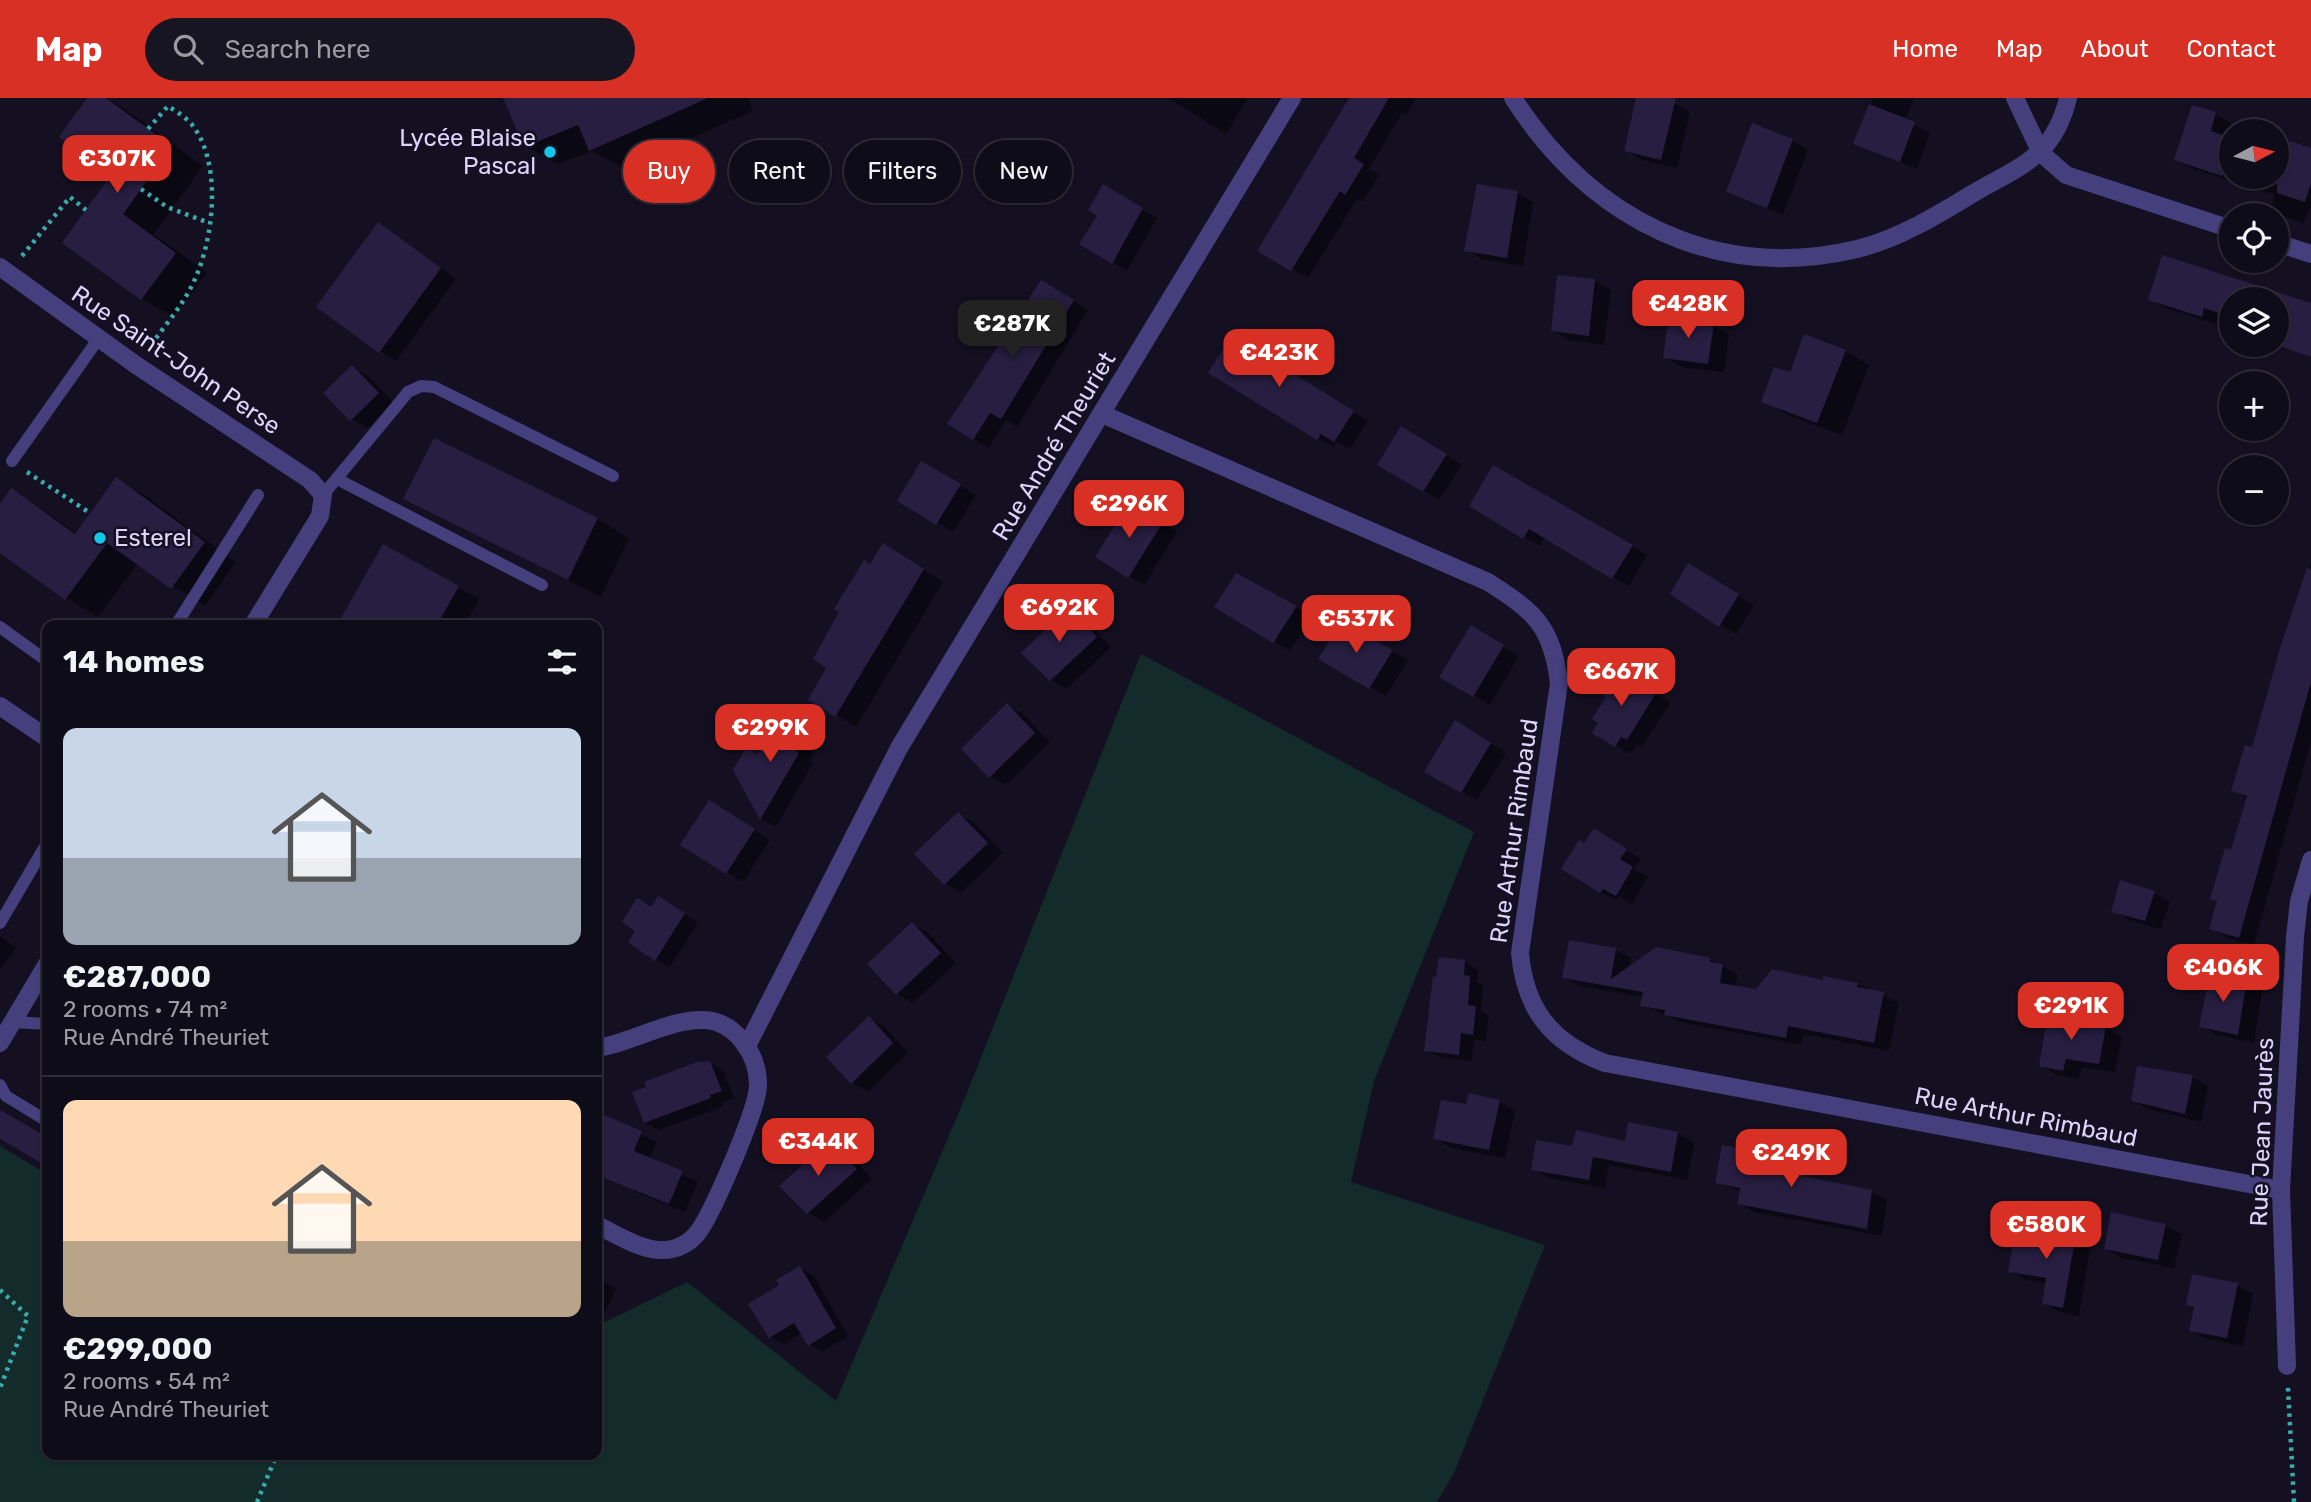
<!DOCTYPE html>
<meta charset="utf-8">
<style>
:root{--surface:#0f0c1a;--page:#181523;--text:#f1f3f6;--muted:#9b9ba2;--line:#2f2c39;--accent:#d93025}
body{margin:0;font-family:Rubik,sans-serif;background:var(--page);color:var(--text);height:100vh;display:flex;flex-direction:column;font-size:26px;white-space:nowrap}
*{box-sizing:border-box;margin:0}
p{font-size:23px;color:var(--muted)}
.icon{flex:none;width:38px;height:38px;fill:none;stroke:currentColor;stroke-width:2;stroke-linecap:round;stroke-linejoin:round}
.map{position:relative;flex:1;overflow:hidden}
.panel{position:absolute;left:42px;top:522px;width:560px;height:840px;display:flex;flex-direction:column;background:var(--surface);border-radius:14px;box-shadow:0 2px 5px #0004,0 0 0 2px var(--line)}
.panel>*{flex:none}
.hud{position:absolute;left:623px;top:42px;width:665px;height:63px;display:flex;gap:14px}
.needle{width:46px;rotate:83deg}
.fabs{position:absolute;left:2219px;top:21px;display:grid;gap:14px}
.fabs a{display:grid;place-items:center;width:70px;height:70px;border-radius:50%;background:var(--surface);box-shadow:0 2px 5px #0004,0 0 0 2px var(--line);font-size:35px}
.price{position:absolute;translate:-50% -60px;padding:0 16px;border-radius:14px;background:var(--accent);color:#fff;font-size:23px;line-height:46px;filter:drop-shadow(0 2px 4px #0008)}
.price::after{content:'';position:absolute;left:50%;top:42px;width:21px;height:16px;margin-left:-10px;background:inherit;clip-path:polygon(0 0,100% 0,50% 100%)}
.price.active{background:#222;color:#fff}
ul{padding:0;list-style:none}
li{display:grid;align-content:center;gap:14px;height:371px;padding:0 21px}
li+li{border-top:2px solid var(--line)}
li span{display:grid;place-items:center;height:217px;border-radius:14px;color:#555}
li>.icon{margin-inline-start:auto}
span .icon{width:126px;height:126px;fill:#fffc;stroke-width:1}
li b{font-size:30px}
h2{display:flex;justify-content:space-between;align-items:center;height:84px;padding:0 21px;font-size:30px}
.pill{padding:0 24px;border-radius:32px;background:var(--surface);box-shadow:0 2px 5px #0004,0 0 0 2px var(--line);font-size:24px;line-height:63px}
.pill.active{background:var(--accent);color:#fff}
header{display:flex;align-items:center;gap:42px;box-sizing:border-box;height:98px;padding:0 35px;background:var(--accent);color:#fff}
header strong{font-size:33px}
nav{display:flex;gap:38px;margin-inline-start:auto;font-size:24px}
.search{width:490px;height:63px;background:var(--page);display:flex;align-items:center;gap:18px;box-sizing:border-box;padding:0 24px;border-radius:38px;color:var(--muted);font-size:26px}
.map>svg:first-child{display:block}
.green{fill:#142b2c}
.shadow{fill:#0007}
.building{fill:#271e41}
.lines{fill:none;stroke-linecap:round;stroke-linejoin:round}
.path{stroke:#39abab;stroke-width:4.5;stroke-dasharray:3.5 5;stroke-linecap:butt}
.lane{stroke:#453f7d;stroke-width:12}
.street{stroke:#453f7d;stroke-width:18}
.poi-dot{fill:#14c6e8;stroke:#141022;stroke-width:2.5}
.labels{text-anchor:middle;stroke-width:5;stroke-linejoin:round;paint-order:stroke}
.poi-label{font-size:24px;fill:#dcd5fb;stroke:#141022;text-anchor:end}
.street-label{font-size:24px;fill:#dcd5fb;stroke:#141022}
</style>
<header>
<strong>Map</strong>
<div class="search"><svg class="icon" aria-label="search" viewBox="0 0 24 24"><circle cx="10" cy="10" r="6"/><path d="M15 15l6 6"/></svg>Search here</div>
<nav><a>Home</a><a>Map</a><a>About</a><a>Contact</a></nav>
</header>
<div class="map">
<svg width="2311" height="1404" viewBox="0 0 2311 1404">
<rect width="100%" height="100%" fill="#141022"/>
<!-- green -->
<polygon class="green" points="1141,556 1474,734 1374,983 1351,1084 1545,1147 1454,1375 1437,1404 0,1404 0,1048 47,1076 47,1356 597,1356 597,1228 687,1184 836,1303 965,1000"/>
<!-- shadow -->
<g class="shadow">
<polygon points="89,0 106,0 126,12 203,68 154,136 207,175 174,219 142,201 65,145 113,76"/>
<polygon points="505,0 748,0 753,13 623,70 592,53 558,66 526,48"/>
<polygon points="1169,0 1248,0 1226,36"/>
<polygon points="1353,0 1416,0 1406,17 1402,15 1369,71 1379,77 1362,104 1357,101 1308,180 1260,152"/>
<polygon points="1638,0 1674,5 1690,14 1677,70 1642,62 1626,52"/>
<polygon points="1873,0 1914,0 1905,22 1930,35 1917,71 1855,45"/>
<polygon points="2215,16 2231,25 2227,40 2231,41 2231,79 2277,79 2277,55 2287,58 2311,52 2311,108 2303,126 2270,112 2275,97 2191,70 2176,61"/>
<polygon points="1792,42 1808,52 1783,117 1728,93"/>
<polygon points="1104,89 1157,120 1127,173 1082,146 1100,117"/>
<polygon points="1517,95 1533,104 1523,168 1482,161 1466,152"/>
<polygon points="379,126 456,181 396,263 380,253"/>
<polygon points="2163,159 2311,207 2311,259 2277,246 2277,201 2231,201 2231,221 2220,218 2217,226 2165,210 2150,201"/>
<polygon points="1595,183 1611,192 1604,247 1569,242 1553,233"/>
<polygon points="1057,193 1088,212 1017,329 1006,322 989,350 950,326"/>
<polygon points="1713,227 1729,236 1724,274 1681,269 1665,259"/>
<polygon points="1845,253 1869,267 1842,337 1788,317 1763,303 1791,276"/>
<polygon points="1278,258 1293,267 1289,274 1368,323 1350,351 1337,344 1333,349 1211,274"/>
<polygon points="352,269 368,278 394,305 367,330 351,321"/>
<polygon points="1418,339 1462,367 1439,402 1380,366"/>
<polygon points="922,365 976,397 953,434 899,402"/>
<polygon points="1494,369 1647,457 1629,488 1545,439 1540,448 1471,407"/>
<polygon points="117,382 149,400 236,464 205,508 138,465 98,519 66,500 0,453 0,409 12,392 77,435"/>
<polygon points="405,400 597,421 629,440 601,499"/>
<polygon points="1145,415 1177,434 1144,487 1098,459"/>
<polygon points="384,448 479,501 465,527 339,527"/>
<polygon points="903,459 943,484 856,629 810,601 829,569 841,514 870,468"/>
<polygon points="2311,465 2311,643 2254,847 2226,839 2211,830 2248,701 2233,692 2253,651 2283,547"/>
<polygon points="1705,477 1754,507 1736,536 1693,511"/>
<polygon points="1216,509 1296,509 1312,518 1290,553"/>
<polygon points="1069,511 1085,521 1111,549 1067,591 1051,582"/>
<polygon points="1472,530 1519,558 1490,607 1441,578"/>
<polygon points="1392,553 1408,562 1386,598 1321,560"/>
<polygon points="1633,582 1670,605 1642,649 1637,647 1631,656 1595,634"/>
<polygon points="1007,607 1023,616 1050,644 1006,687 990,678"/>
<polygon points="786,617 822,638 809,662 813,665 776,729 761,721 735,672 758,658"/>
<polygon points="1471,633 1506,655 1477,702 1427,673"/>
<polygon points="726,714 770,742 743,784 682,746"/>
<polygon points="958,716 974,725 1003,755 961,795 945,785"/>
<polygon points="1594,733 1641,761 1634,771 1648,779 1632,806 1619,798 1616,802 1601,794 1585,747"/>
<polygon points="2154,795 2170,804 2161,831 2129,822 2113,813"/>
<polygon points="673,808 698,825 670,869 656,861 652,811"/>
<polygon points="912,826 928,835 956,865 913,905 897,896"/>
<polygon points="0,838 16,850 0,872"/>
<polygon points="1616,852 1631,860 1629,870 1710,861 1738,877 1735,889 1757,893 1824,884 1858,886 1899,905 1889,953 1803,936 1801,947 1681,924 1642,907 1644,899 1579,888 1564,879"/>
<polygon points="1465,864 1478,872 1477,884 1483,887 1481,913 1489,917 1486,943 1474,942 1472,963 1439,959 1426,952"/>
<polygon points="2246,883 2262,892 2254,945 2217,937 2201,928"/>
<polygon points="869,920 885,929 908,955 868,994 852,985 829,960"/>
<polygon points="2106,930 2122,939 2115,974 2082,969 2079,981 2057,977 2041,967"/>
<polygon points="710,965 724,973 734,1000 722,1005 724,1008 659,1032 645,1024 648,990"/>
<polygon points="2192,979 2208,988 2201,1024 2148,1011 2133,1002"/>
<polygon points="1499,1003 1515,1013 1505,1060 1451,1050 1435,1040 1467,1008"/>
<polygon points="597,1016 657,1044 649,1061 698,1084 685,1114 638,1095 623,1086 626,1078 597,1066"/>
<polygon points="1630,1026 1678,1035 1694,1045 1687,1082 1609,1067 1605,1090 1549,1080 1533,1071 1574,1050 1626,1045"/>
<polygon points="834,1048 850,1057 872,1081 824,1124 808,1115 782,1089"/>
<polygon points="1773,1053 1788,1061 1785,1076 1871,1094 1887,1102 1882,1138 1754,1114 1739,1105 1741,1094 1717,1084 1751,1055"/>
<polygon points="2112,1116 2166,1127 2182,1137 2174,1170 2122,1160 2106,1151"/>
<polygon points="2076,1131 2092,1140 2079,1218 2060,1214 2043,1205 2047,1186 2026,1182 2010,1173"/>
<polygon points="800,1170 814,1178 848,1238 822,1254 809,1246 802,1235 784,1246 770,1239 781,1188"/>
<polygon points="597,1180 616,1191 602,1221 597,1219"/>
<polygon points="2237,1187 2253,1196 2243,1248 2207,1241 2191,1232 2195,1211 2188,1207"/>
</g>
<!-- building -->
<g class="building">
<polygon points="87,0 106,0 172,48 123,116 176,155 141,202 62,145 111,77 59,39"/>
<polygon points="503,0 708,0 589,53 578,27 524,49"/>
<polygon points="1349,0 1389,0 1354,60 1364,66 1345,97 1340,93 1291,173 1257,153"/>
<polygon points="1636,0 1676,0 1661,62 1624,53"/>
<polygon points="1869,6 1915,24 1900,64 1853,46"/>
<polygon points="2192,7 2216,14 2211,33 2231,40 2231,51 2222,78 2174,62"/>
<polygon points="1752,25 1793,41 1767,110 1726,94"/>
<polygon points="2290,43 2311,50 2311,85 2305,104 2277,95 2277,53 2285,56"/>
<polygon points="1103,86 1143,110 1112,166 1079,146 1097,118 1088,112"/>
<polygon points="1477,86 1518,93 1507,160 1464,153"/>
<polygon points="378,124 441,170 379,255 316,209"/>
<polygon points="2162,157 2311,205 2311,259 2277,247 2277,201 2231,201 2231,219 2204,210 2202,219 2148,202"/>
<polygon points="1557,177 1595,181 1589,238 1551,233"/>
<polygon points="1041,182 1074,202 1001,321 990,315 973,342 947,326"/>
<polygon points="1669,219 1714,225 1708,266 1663,260"/>
<polygon points="1234,234 1279,257 1275,264 1354,313 1334,344 1321,336 1317,342 1208,275"/>
<polygon points="1804,236 1846,252 1817,325 1761,304 1774,269 1790,274"/>
<polygon points="352,267 379,295 350,323 323,295"/>
<polygon points="1401,328 1447,356 1423,394 1377,367"/>
<polygon points="434,340 598,420 568,482 403,401"/>
<polygon points="921,363 961,386 936,427 897,403"/>
<polygon points="1493,367 1633,447 1612,481 1529,431 1523,441 1469,408"/>
<polygon points="116,379 205,444 171,491 107,445 65,502 0,455 0,406 11,390 75,436"/>
<polygon points="1130,404 1163,424 1128,480 1095,459"/>
<polygon points="883,445 924,471 835,619 808,602 826,570 813,561 839,514 834,511 864,462 870,466"/>
<polygon points="383,446 459,488 437,527 337,527"/>
<polygon points="1688,465 1739,496 1719,529 1670,496"/>
<polygon points="2307,470 2311,471 2311,584 2239,840 2209,831 2217,803 2210,801 2225,750 2231,752 2247,698 2231,693 2245,647 2252,649 2281,547"/>
<polygon points="1236,475 1297,508 1273,545 1214,509"/>
<polygon points="1069,509 1097,539 1050,583 1021,555"/>
<polygon points="1341,525 1393,552 1369,591 1318,561"/>
<polygon points="1471,527 1504,547 1473,599 1439,579"/>
<polygon points="1618,571 1656,595 1627,642 1621,639 1615,649 1592,635 1598,625 1592,621 1606,599 1602,596"/>
<polygon points="1007,605 1035,635 989,680 961,651"/>
<polygon points="786,615 808,628 795,652 799,655 760,722 733,672 746,650 757,656"/>
<polygon points="1455,622 1491,645 1461,695 1424,674"/>
<polygon points="709,702 755,731 726,776 680,747"/>
<polygon points="958,714 988,745 944,787 914,756"/>
<polygon points="1594,730 1627,751 1620,761 1633,769 1616,798 1603,791 1600,795 1561,771 1579,742 1584,745"/>
<polygon points="2120,782 2155,793 2145,823 2111,814"/>
<polygon points="658,798 685,815 655,863 628,844 635,833 622,824 637,800 651,809"/>
<polygon points="912,824 941,855 896,897 867,866"/>
<polygon points="1569,842 1616,850 1611,881 1656,849 1711,860 1710,864 1723,866 1720,885 1756,891 1772,871 1823,882 1823,878 1858,885 1857,889 1884,894 1874,945 1788,928 1786,940 1664,917 1665,912 1640,908 1643,894 1562,880"/>
<polygon points="1439,859 1465,862 1464,877 1470,878 1468,907 1476,908 1473,937 1461,935 1459,957 1424,953 1433,878 1436,879"/>
<polygon points="2210,874 2247,881 2238,937 2199,929"/>
<polygon points="2048,916 2106,928 2099,966 2066,961 2063,973 2039,968"/>
<polygon points="869,918 893,945 851,986 826,959"/>
<polygon points="710,963 722,993 710,997 711,1000 644,1025 632,994 646,989 644,984 697,964"/>
<polygon points="2137,968 2193,977 2185,1016 2131,1003"/>
<polygon points="1469,995 1500,1002 1489,1052 1433,1041 1441,1002 1466,1006"/>
<polygon points="0,1012 47,1039 47,1068 0,1041"/>
<polygon points="597,1014 642,1033 634,1053 683,1073 669,1106 597,1077"/>
<polygon points="1628,1024 1678,1034 1671,1074 1593,1059 1589,1082 1531,1072 1536,1042 1572,1048 1576,1032 1625,1043"/>
<polygon points="833,1046 857,1071 807,1116 779,1088 816,1055 819,1058"/>
<polygon points="1722,1047 1750,1053 1751,1047 1774,1051 1770,1071 1872,1092 1867,1131 1737,1106 1740,1090 1715,1085"/>
<polygon points="2111,1114 2166,1126 2158,1162 2104,1151"/>
<polygon points="2056,1126 2077,1130 2063,1210 2042,1206 2046,1180 2008,1174 2015,1134 2053,1141"/>
<polygon points="800,1168 836,1230 808,1248 794,1225 769,1240 748,1206 779,1187 776,1182"/>
<polygon points="2192,1176 2238,1185 2227,1240 2189,1233 2194,1209 2186,1207"/>
</g>
<g class="lines">
<!-- path -->
<g class="path">
<path d="M148,31L168,8C177,14 187,20 193,28C224,69 213,151 189,193C178,213 162,231 149,250"/>
<polyline points="141,91 167,109 209,125"/>
<polyline points="22,158 70,99 86,112"/>
<polyline points="27,374 90,415"/>
<polyline points="0,1192 28,1218 0,1290"/>
<polyline points="2288,1290 2294,1404"/>
<polyline points="257,1404 277,1356"/>
</g>
<!-- lane -->
<g class="lane">
<polyline points="12,363 99,240"/>
<polyline points="337,381 542,487"/>
<polyline points="323,397 408,294 421,288 434,289 613,378"/>
<polyline points="176,527 258,397"/>
<polyline points="0,529 47,563"/>
<polyline points="0,825 47,745"/>
<polyline points="12,924 47,926"/>
<polyline points="0,987 6,998 47,1023"/>
</g>
<!-- street -->
<g class="street">
<path d="M1513,0C1590,120 1714,185 1857,151C1898,141 1936,118 1972,96C2020,68 2054,59 2068,0"/>
<polyline points="2015,0 2041,55 2066,77 2231,131"/>
<polyline points="2277,145 2311,156"/>
<polyline points="0,169 136,267 310,382 323,397 320,418 253,527"/>
<path d="M1102,316L1488,484C1535,514 1552,528 1559,585L1520,855C1525,912 1552,945 1605,965L2281,1092"/>
<polyline points="0,608 47,640"/>
<polyline points="0,945 47,866"/>
<polyline points="747,948 899,650 1292,0"/>
<path d="M597,950C631,945 671,920 705,922C736,924 758,957 758,986C759,1009 717,1102 704,1125C697,1138 686,1148 672,1151C647,1157 618,1137 597,1127"/>
<polyline points="2287,1268 2281,1092 2295,839 2299,803 2311,762"/>
</g>
</g>
<!-- markers -->
<g class="poi-dot">
<circle cx="550" cy="54" r="7"/>
<circle cx="100" cy="440" r="7"/>
</g>
<g class="labels">
<!-- poi labels -->
<g class="poi-label">
<text x="536" y="48">Lycée Blaise<tspan x="536" dy="28">Pascal</tspan></text>
<text x="114" y="448" text-anchor="start">Esterel</text>
</g>
<!-- street labels -->
<g class="street-label">
<text transform="translate(176 262) rotate(34)" y="8">Rue Saint-John Perse</text>
<text transform="translate(1054 348) rotate(-59)" y="8">Rue André Theuriet</text>
<text transform="translate(1514 733) rotate(-82)" y="8">Rue Arthur Rimbaud</text>
<text transform="translate(2026 1019) rotate(11)" y="8">Rue Arthur Rimbaud</text>
<text transform="translate(2262 1034) rotate(-88)" y="8">Rue Jean Jaurès</text>
</g>
</g>
</svg>
<div class="fabs">
<a><svg class="needle" viewBox="-14 -14 28 28"><path d="M0-13l5 13h-10z" fill="#e53935"/><path d="M0 13l5-13h-10z" fill="#9b9ba2"/></svg></a>
<a><svg class="icon" aria-label="locate" viewBox="0 0 24 24"><circle cx="12" cy="12" r="6"/><path d="M12 2v4M12 18v4M2 12h4M18 12h4"/></svg></a>
<a><svg class="icon" aria-label="layers" viewBox="0 0 24 24"><path d="M12 4l9 5-9 5-9-5zM3 14l9 5 9-5"/></svg></a>
<a>+</a>
<a>−</a>
</div>
<b class="price" style="left:117px;top:97px">€307K</b>
<b class="price" style="left:1688px;top:242px">€428K</b>
<b class="price active" style="left:1012px;top:262px">€287K</b>
<b class="price" style="left:1279px;top:291px">€423K</b>
<b class="price" style="left:1129px;top:442px">€296K</b>
<b class="price" style="left:1059px;top:546px">€692K</b>
<b class="price" style="left:1356px;top:557px">€537K</b>
<b class="price" style="left:1621px;top:610px">€667K</b>
<b class="price" style="left:770px;top:666px">€299K</b>
<b class="price" style="left:2223px;top:906px">€406K</b>
<b class="price" style="left:2071px;top:944px">€291K</b>
<b class="price" style="left:818px;top:1080px">€344K</b>
<b class="price" style="left:1791px;top:1091px">€249K</b>
<b class="price" style="left:2046px;top:1163px">€580K</b>
<div class="hud">
<a class="pill active">Buy</a>
<a class="pill">Rent</a>
<a class="pill">Filters</a>
<a class="pill">New</a>
</div>
<section class="panel">
<h2>14 homes<svg class="icon" aria-label="filters" viewBox="0 0 24 24"><path d="M4 7h16M4 17h16"/><circle cx="9" cy="7" r="2"/><circle cx="15" cy="17" r="2"/></svg></h2>
<ul>
<li><span style="background:linear-gradient(#c9d6e8 60%,#9aa5b1 0)"><svg class="icon" aria-label="home" viewBox="0 0 24 24"><path d="M3 11l9-7 9 7M6 9v11h12V9"/></svg></span><div><b>€287,000</b><p>2 rooms · 74 m²</p><p>Rue André Theuriet</p></div></li>
<li><span style="background:linear-gradient(#ffd9b3 65%,#b9a48a 0)"><svg class="icon" aria-label="home" viewBox="0 0 24 24"><path d="M3 11l9-7 9 7M6 9v11h12V9"/></svg></span><div><b>€299,000</b><p>2 rooms · 54 m²</p><p>Rue André Theuriet</p></div></li>
</ul>
</section>
</div>
